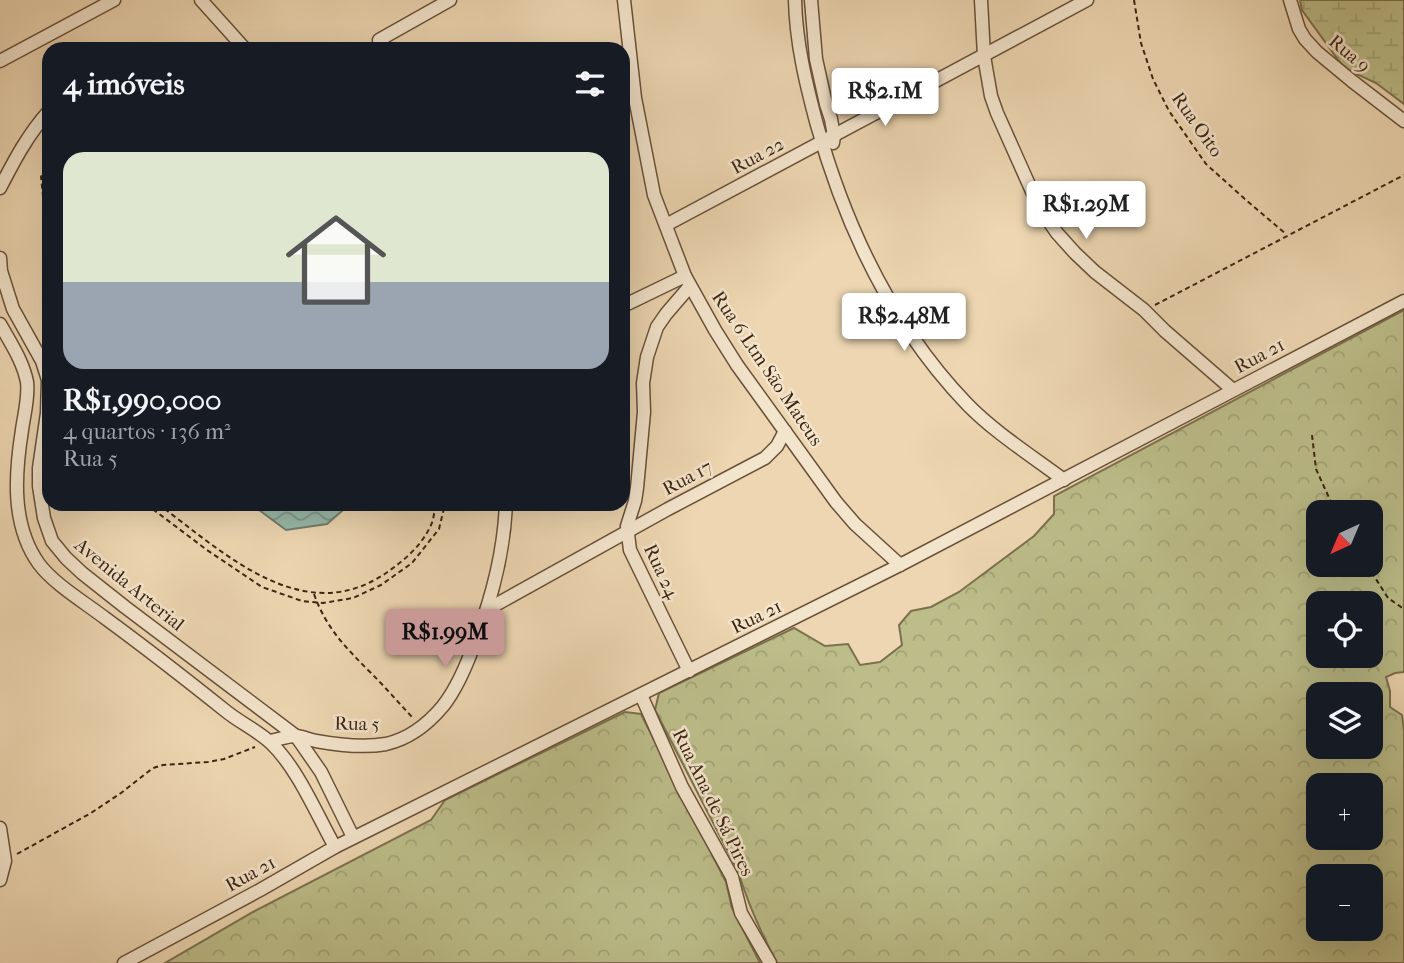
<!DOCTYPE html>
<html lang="pt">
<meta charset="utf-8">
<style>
:root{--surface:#171b24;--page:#20242c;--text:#f1f3f6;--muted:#9ea1a6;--line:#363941;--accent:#c59692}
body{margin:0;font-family:"IM FELL French Canon",serif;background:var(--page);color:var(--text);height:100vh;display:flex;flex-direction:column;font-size:26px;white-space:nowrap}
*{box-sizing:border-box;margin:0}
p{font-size:23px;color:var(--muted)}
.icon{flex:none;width:38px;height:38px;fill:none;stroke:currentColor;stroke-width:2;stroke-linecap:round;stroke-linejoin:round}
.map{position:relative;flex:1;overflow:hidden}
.drawer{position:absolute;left:42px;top:42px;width:588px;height:469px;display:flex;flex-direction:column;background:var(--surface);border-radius:21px;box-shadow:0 7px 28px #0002}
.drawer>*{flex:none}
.needle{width:46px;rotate:224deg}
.buttons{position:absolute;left:1306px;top:500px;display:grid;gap:14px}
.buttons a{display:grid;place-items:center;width:77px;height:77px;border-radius:14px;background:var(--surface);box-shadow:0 7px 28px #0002;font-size:35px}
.price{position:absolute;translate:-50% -60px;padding:0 16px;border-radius:7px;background:#fff;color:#222;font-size:23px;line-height:46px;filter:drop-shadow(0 2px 4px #0008)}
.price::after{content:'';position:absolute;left:50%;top:42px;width:21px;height:16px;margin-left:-10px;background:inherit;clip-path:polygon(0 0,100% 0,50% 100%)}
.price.on{background:var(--accent);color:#111}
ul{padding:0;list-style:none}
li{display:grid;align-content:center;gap:14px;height:371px;padding:0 21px}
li+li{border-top:2px solid var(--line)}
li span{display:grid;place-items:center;height:217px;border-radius:21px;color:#555}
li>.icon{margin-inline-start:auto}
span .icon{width:126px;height:126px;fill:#fffc;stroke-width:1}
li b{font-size:30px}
h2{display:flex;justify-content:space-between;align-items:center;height:84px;padding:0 21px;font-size:30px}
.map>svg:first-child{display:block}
.forest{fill:url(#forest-crowns);stroke:#7c714e;stroke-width:2;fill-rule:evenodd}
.wetland{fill:url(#wetland-marsh);stroke:#7c714e;stroke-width:2}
.water{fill:url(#water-waves);stroke:#747e6d;stroke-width:2}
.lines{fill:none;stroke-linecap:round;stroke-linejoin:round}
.street-casing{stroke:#69513a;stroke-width:15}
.path{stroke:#3d2512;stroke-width:2;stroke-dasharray:5 3.5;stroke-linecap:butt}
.street{stroke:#f3e4cc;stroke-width:12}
.labels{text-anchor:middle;stroke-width:5;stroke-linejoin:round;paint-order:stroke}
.street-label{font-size:19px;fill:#3d2512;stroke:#f3e4cc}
</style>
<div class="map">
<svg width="1404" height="963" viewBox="0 0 1404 963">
<defs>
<pattern id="forest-crowns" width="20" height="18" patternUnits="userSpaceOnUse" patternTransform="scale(1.75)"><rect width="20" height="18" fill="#bcbd89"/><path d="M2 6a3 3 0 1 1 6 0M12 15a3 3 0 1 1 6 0" fill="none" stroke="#a2a275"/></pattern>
<pattern id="wetland-marsh" width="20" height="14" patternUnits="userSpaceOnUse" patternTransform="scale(1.75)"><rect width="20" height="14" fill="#bcbd89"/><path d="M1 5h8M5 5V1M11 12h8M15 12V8" fill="none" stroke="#a2a275"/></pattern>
<pattern id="water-waves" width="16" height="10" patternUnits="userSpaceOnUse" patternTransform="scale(1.75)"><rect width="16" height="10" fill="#99b9a9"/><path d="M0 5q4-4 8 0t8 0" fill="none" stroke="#7e9688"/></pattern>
</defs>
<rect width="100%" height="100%" fill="#edd6b1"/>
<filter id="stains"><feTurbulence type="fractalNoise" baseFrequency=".00286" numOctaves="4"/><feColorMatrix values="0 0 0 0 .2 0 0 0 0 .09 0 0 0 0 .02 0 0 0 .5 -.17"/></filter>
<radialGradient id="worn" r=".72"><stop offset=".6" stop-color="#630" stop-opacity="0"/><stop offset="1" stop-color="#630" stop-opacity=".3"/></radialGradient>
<!-- forest -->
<g class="forest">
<path d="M1404,310V672L1395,673L1386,677L1390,691V707L1402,715L1404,731V963H777C761,933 748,904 738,871L655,710L659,693L794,628L825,646L848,644L860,665L880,662L902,645L899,625L911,611L931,607L959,592L1034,536L1054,514V496ZM1318,513H1370V565H1318ZM1318,604H1370V656H1318ZM1318,695H1370V747H1318ZM1318,786H1370V838H1318ZM1318,877H1370V929H1318Z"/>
<polygon points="625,712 641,714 726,882 732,908 760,963 165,963 253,912 431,820 445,800"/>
</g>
<!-- wetland -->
<polygon class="wetland" points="1300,0 1404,0 1404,104 1376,83 1344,68 1302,10"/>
<!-- water -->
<polygon class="water" points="251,504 350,504 327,524 286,530"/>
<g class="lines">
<defs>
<g id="street">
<polyline points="201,0 245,49"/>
<polyline points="624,0 635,98 654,195 685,276 715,330 737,365 836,502 855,524 900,565"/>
<path d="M795,0C796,43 806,84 817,125C846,228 892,326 967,404C994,432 1032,456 1064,480"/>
<polyline points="811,0 816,59 826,104 831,119 834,136 833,143"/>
<polyline points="981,0 984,56 991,96 997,113 1039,207 1057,233 1075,253 1095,272 1144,310 1165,331 1233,390"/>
<polyline points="1290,0 1299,29 1305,39 1317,52 1352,81 1404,121"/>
<polyline points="379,40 450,0"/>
<polyline points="0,61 114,0"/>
<path d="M0,188C14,161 28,134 49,111"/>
<polyline points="666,225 1087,0"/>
<polyline points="0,258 1,271 13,309 42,361 48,380 47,413 39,468 39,486 44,518 52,541 66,558 82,573 125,607 296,736 321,772 353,837"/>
<polyline points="623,306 685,276"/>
<path d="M0,324C10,342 23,361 27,382C29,397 24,415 22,430C15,474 11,525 39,564C54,584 84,602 105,618C146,648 187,680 227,712C241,723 258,731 271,743C298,769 316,813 335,847"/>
<polyline points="488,609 668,509 765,458 777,446 785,431"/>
<polyline points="689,671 630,550 627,526 635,501 637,488 644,412 643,383 647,357 657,327 666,314 690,286"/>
<polyline points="641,695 682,787 732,877 741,913 770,963"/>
<path d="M269,741C277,740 287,736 295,736C302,736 310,740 316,741C338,745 364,748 386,744C408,739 428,724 443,706C458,687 468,662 476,639C493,595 504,551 506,504"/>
<polyline points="0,828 5,861 0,880"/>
<polyline points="124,963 260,890 335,847 900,565 1404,301"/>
</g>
</defs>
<!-- street casing -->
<use href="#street" class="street-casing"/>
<!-- path -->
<g class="path">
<polyline points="1134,0 1141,43 1153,79 1169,111 1206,164 1246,200 1286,234"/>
<polyline points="49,160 41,177 45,214 49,234"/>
<polyline points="49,178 47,187 49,203"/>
<polyline points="1155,305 1404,175"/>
<polyline points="1312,435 1316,469 1336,513"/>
<polyline points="146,504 207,550 262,587 302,601 323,603 353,598 381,585 412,563 439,529 445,504"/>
<path d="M158,504C226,554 307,634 393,568C408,557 423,543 431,525C434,519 434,511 436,504"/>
<polyline points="1367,565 1388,598 1404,609"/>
<path d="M314,594C326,628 346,648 371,673C385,687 398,702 412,717"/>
<polyline points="17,854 91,813 121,793 153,768 163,765 208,762 224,759 255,747"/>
</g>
<!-- street -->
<use href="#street" class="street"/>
</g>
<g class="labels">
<!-- street labels -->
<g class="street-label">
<text transform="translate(1350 53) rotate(40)" y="7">Rua 9</text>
<text transform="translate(1198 124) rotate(55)" y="7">Rua Oito</text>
<text transform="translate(757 155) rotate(-28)" y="7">Rua 22</text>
<text transform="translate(1259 355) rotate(-28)" y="7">Rua 21</text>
<text transform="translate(768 368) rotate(56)" y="7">Rua 6 Ltm São Mateus</text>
<text transform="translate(687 477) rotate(-28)" y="7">Rua 17</text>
<text transform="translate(662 571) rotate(65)" y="7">Rua 24</text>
<text transform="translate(130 584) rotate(39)" y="7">Avenida Arterial</text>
<text transform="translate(756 616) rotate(-26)" y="7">Rua 21</text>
<text transform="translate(357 723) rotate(1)" y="7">Rua 5</text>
<text transform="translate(714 802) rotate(64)" y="7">Rua Ana de Sá Pires</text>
<text transform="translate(250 873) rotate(-29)" y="7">Rua 21</text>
</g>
</g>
<rect width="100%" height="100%" filter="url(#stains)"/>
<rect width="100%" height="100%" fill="url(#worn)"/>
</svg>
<div class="buttons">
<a><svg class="needle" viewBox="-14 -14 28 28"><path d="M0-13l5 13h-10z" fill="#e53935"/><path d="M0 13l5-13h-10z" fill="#9ea1a6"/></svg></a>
<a><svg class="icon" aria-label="locate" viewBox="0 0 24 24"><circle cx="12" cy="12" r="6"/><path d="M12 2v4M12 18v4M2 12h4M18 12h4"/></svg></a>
<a><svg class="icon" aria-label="layers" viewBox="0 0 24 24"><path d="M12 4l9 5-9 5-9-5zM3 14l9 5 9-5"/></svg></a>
<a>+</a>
<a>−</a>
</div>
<b class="price" style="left:885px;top:128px">R$2.1M</b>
<b class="price" style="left:1086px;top:241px">R$1.29M</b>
<b class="price" style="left:904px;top:353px">R$2.48M</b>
<b class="price on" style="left:445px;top:669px">R$1.99M</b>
<section class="drawer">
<h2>4 imóveis<svg class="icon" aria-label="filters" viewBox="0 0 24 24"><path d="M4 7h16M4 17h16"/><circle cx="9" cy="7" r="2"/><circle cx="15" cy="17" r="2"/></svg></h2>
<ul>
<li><span style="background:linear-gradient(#dfe7d0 60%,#9aa5b1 0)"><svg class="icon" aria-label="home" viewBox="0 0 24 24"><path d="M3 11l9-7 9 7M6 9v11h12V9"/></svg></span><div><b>R$1,990,000</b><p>4 quartos · 136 m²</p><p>Rua 5</p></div></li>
</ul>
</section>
</div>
